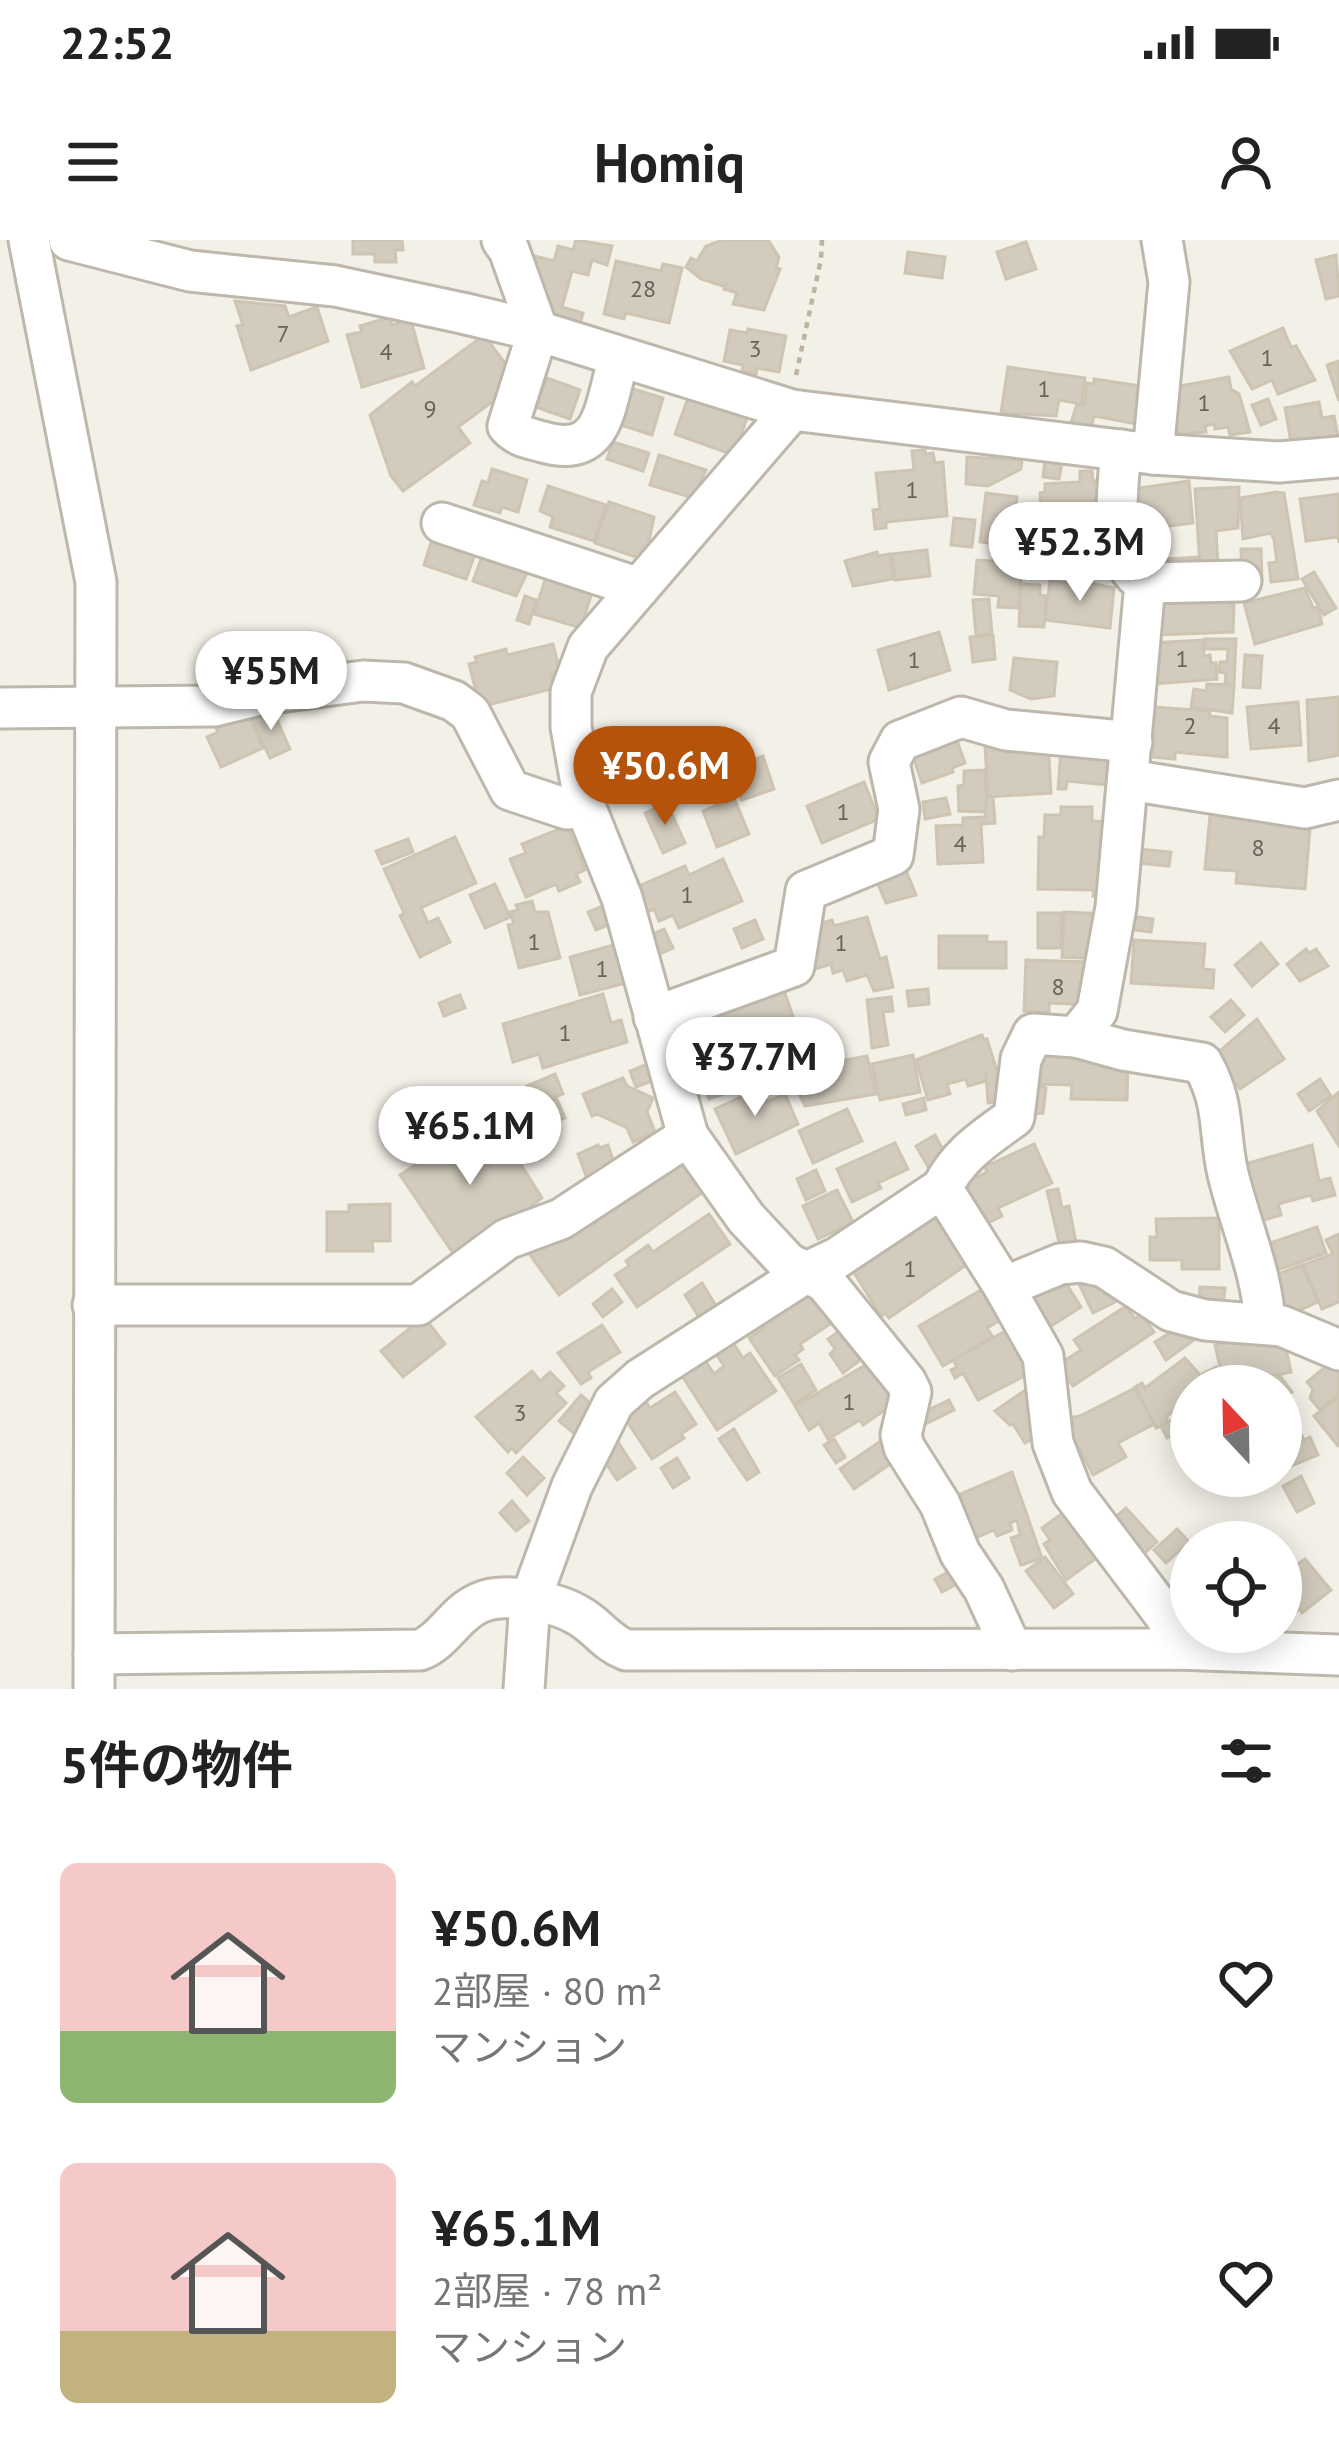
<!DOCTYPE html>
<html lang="ja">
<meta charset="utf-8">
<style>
:root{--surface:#fff;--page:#f2f2f2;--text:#222;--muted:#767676;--accent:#b45309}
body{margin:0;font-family:"PT Sans","Noto Sans JP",sans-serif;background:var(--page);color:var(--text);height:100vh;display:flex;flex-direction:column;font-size:45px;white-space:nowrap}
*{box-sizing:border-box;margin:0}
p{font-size:39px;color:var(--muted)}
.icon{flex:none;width:66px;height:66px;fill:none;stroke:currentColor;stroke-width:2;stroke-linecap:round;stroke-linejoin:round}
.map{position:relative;height:1449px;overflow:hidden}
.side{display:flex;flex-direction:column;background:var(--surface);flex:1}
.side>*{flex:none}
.needle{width:78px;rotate:338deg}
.fabs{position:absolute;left:1170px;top:1125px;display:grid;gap:24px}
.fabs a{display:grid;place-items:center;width:132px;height:132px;border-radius:50%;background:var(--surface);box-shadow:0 6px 30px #0003;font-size:60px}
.price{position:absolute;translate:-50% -102px;padding:0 27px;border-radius:42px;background:#fff;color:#222;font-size:39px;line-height:78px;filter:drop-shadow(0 3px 6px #0008)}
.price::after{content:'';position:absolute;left:50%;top:72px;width:36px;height:27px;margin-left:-18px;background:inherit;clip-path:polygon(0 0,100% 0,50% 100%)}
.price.selected{background:var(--accent);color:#fff}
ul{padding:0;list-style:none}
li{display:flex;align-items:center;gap:36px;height:300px;padding:0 60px}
li span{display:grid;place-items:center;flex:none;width:336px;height:240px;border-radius:18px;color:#555}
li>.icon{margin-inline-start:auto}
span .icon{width:144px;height:144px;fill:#fffc;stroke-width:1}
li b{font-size:51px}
h2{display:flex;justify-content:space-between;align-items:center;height:144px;padding:0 60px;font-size:51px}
.status{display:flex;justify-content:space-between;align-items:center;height:84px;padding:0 60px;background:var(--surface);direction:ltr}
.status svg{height:33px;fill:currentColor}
header{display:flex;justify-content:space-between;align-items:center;height:156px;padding:0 60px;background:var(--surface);font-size:54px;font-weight:700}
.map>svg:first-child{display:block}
.building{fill:#d3ccbe;stroke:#cec4b2;stroke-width:3}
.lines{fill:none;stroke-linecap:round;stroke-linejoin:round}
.minor-casing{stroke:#bdb8ab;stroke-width:45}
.path{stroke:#beb49d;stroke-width:4.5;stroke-dasharray:6 6;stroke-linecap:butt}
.minor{stroke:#fff;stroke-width:39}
.labels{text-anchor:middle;stroke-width:10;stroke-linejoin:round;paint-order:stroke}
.number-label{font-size:24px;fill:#686359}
</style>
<div class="status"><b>22:52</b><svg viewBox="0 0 49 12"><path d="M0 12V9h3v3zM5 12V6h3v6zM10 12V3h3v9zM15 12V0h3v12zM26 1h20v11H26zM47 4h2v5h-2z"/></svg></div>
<header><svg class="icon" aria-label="menu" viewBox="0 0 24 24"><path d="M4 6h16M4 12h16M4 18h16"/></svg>Homiq<svg class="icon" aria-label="person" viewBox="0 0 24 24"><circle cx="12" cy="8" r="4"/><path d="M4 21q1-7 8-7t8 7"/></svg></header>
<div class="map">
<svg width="1339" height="1449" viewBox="0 0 1339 1449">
<rect width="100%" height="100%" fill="#f3f0e8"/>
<!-- building -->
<g class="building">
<polygon points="353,0 402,0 403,10 395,10 396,22 375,22 375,14 353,14"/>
<polygon points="576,0 612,6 607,25 592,20 588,35 572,31 562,67 583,73 579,88 544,78 528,43 535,16 554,21 558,6 573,10"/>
<polygon points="723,0 768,0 779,17 776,28 780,29 764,70 733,64 737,53 724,49 727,43 723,46 701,39 686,27 691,18 697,21 706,6"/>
<polygon points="1026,2 1036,29 1006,39 997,12"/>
<polygon points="908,12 945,17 942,38 905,33"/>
<polygon points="1336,15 1339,56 1326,59 1316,20"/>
<polygon points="616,21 661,31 663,24 682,28 669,83 626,73 624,79 604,74"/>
<polygon points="235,61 285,66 289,77 317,67 328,101 251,130 237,86 243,85"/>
<polygon points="390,77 392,85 411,80 424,128 362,147 347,95 362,92 360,86"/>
<polygon points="1283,88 1291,107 1296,106 1315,140 1278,154 1272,140 1252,149 1230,111"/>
<polygon points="748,89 786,96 779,132 757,128 756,134 742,131 743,125 724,121 730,90 747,93"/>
<polygon points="484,95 506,125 513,120 499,163 496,159 458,187 470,203 403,251 391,236 370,175 412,142 415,146"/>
<polygon points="1339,121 1339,161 1327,125"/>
<polygon points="1008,127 1085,138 1081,164 1059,160 1056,176 1001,173"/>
<polygon points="1229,137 1231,149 1239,154 1250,192 1230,195 1228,187 1215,189 1214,184 1205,186 1206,192 1173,194 1164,149"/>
<polygon points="547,138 580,150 570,179 536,167"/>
<polygon points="1094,139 1148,147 1142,185 1094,176 1091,189 1070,186 1077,164 1084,165 1087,143 1094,144"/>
<polygon points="627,147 663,158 652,195 615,183"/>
<polygon points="688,158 747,178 734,215 675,194"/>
<polygon points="1268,159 1276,179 1261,185 1252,165"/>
<polygon points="1319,162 1322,178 1334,176 1339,202 1292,208 1285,168"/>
<polygon points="613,202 649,213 643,231 607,219"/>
<polygon points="925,210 926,214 933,213 935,223 943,222 947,276 886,282 886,288 875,289 873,270 880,269 876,233 914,230 912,211"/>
<polygon points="659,215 706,230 693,258 650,245"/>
<polygon points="967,217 1022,220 1021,229 988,246 966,244"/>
<polygon points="1045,220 1062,223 1059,239 1043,237"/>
<polygon points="492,229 527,240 518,272 502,267 500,273 474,265 482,241 488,243"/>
<polygon points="1080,231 1092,231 1093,241 1099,241 1100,277 1093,278 1093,286 1042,286 1040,253 1045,252 1045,244 1080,242"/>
<polygon points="1189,241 1193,283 1124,292 1125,250"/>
<polygon points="548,246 606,265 594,301 550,287 553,277 540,271"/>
<polygon points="1239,247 1238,288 1216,291 1218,326 1200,326 1195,249"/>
<polygon points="1276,252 1284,253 1298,339 1271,342 1269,323 1277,322 1274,300 1271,293 1243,299 1240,258"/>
<polygon points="986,253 1017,257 1015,272 1028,274 1024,307 980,302"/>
<polygon points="1339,254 1339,303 1338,297 1306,301 1300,259"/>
<polygon points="609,262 654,277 645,320 595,303"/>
<polygon points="954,278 975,280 972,307 951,305"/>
<polygon points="433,296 476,311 466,339 424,325"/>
<polygon points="1137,308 1149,320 1198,317 1199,337 1128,317"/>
<polygon points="1241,309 1261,309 1262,339 1242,339"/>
<polygon points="927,310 930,336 895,340 892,314"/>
<polygon points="484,311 529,329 516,356 473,341"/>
<polygon points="877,312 878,316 890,314 893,339 853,346 845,321"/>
<polygon points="977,320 1022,323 1019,368 998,367 999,356 974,354"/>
<polygon points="1314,332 1336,368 1324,375 1302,339"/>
<polygon points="547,334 592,352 581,388 534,374"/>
<polygon points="1070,339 1114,348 1110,388 1045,380 1050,341 1070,343"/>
<polygon points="1021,344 1040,345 1040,355 1046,356 1044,387 1019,386"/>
<polygon points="1305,348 1313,368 1318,367 1322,384 1255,404 1244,363"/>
<polygon points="1154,353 1230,353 1230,364 1234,364 1233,392 1156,395"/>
<polygon points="525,356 536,360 529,384 517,380"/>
<polygon points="989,359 992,394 976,396 973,360"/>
<polygon points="939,392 950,430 889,450 878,410"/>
<polygon points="993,395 995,419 973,422 970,397"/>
<polygon points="1205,399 1236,399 1234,444 1225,444 1226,433 1219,432 1220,422 1227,422 1228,409 1205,409"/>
<polygon points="1203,400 1204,416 1210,415 1211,423 1216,423 1217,439 1154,444 1151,403"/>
<polygon points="553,404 560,432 551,434 555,448 480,467 469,424 477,422 475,417 506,409 507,415"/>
<polygon points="1245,415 1262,416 1260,448 1243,447"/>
<polygon points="1014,418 1057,422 1054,456 1031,459 1010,450"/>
<polygon points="1207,444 1234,445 1232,473 1191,467 1194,449 1206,451"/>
<polygon points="1339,457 1339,515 1309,521 1307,460"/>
<polygon points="1298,462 1301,505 1251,509 1247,467"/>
<polygon points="1155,467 1210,471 1209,476 1227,478 1227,517 1175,512 1175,519 1151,517"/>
<polygon points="272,469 290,509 270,518 251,478"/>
<polygon points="249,473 263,508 221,527 207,497 218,492 216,488"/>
<polygon points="695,492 713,520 654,555 644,538 650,534 643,523"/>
<polygon points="954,492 965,523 952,528 953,532 922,543 910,508"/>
<polygon points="1048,502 1051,553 988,557 985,506"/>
<polygon points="1061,508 1119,515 1120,546 1067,541 1066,549 1058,549"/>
<polygon points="763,516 774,549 742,560 733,538 747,532 744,525"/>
<polygon points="985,530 987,572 959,571 958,546 964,545 964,531"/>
<polygon points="864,542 879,579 822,603 807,566"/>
<polygon points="987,557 993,557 995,583 981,584 983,622 938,624 936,586 963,585 963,578 985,577"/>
<polygon points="734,558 749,594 717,607 703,571"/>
<polygon points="946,558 950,574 925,579 923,562"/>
<polygon points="667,563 685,603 663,613 645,573"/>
<polygon points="1061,567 1092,567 1092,581 1114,582 1110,656 1093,656 1094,650 1038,649 1039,597 1044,597 1045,575 1061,575"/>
<polygon points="1210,575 1310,588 1305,649 1236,643 1237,631 1205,629"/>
<polygon points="567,586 585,630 576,634 580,642 559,651 556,644 526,657 510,619 526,613 522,604"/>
<polygon points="455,597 476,643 421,668 428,683 438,678 450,702 420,717 400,676 404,673 384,629"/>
<polygon points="408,599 413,612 382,624 376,611"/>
<polygon points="1138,609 1171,612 1169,626 1137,623"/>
<polygon points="723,619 742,661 679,688 673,675 659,681 654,669 642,674 632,649 685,626 689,635"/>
<polygon points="902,621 916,655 886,663 873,633"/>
<polygon points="495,644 510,677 485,688 470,655"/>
<polygon points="532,661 535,672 548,672 560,718 519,728 508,685 514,684 510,672 518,670 516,665"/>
<polygon points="608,664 615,682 596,690 588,672"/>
<polygon points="1064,672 1106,674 1101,719 1062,717"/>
<polygon points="1038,673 1062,673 1061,708 1038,708"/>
<polygon points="1130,676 1153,679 1151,692 1128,689"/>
<polygon points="867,677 880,719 886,717 893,747 874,751 867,735 847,741 843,730 833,733 831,724 815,729 803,688 832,680 834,686"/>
<polygon points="755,680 763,699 742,708 734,689"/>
<polygon points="664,689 673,708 649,719 643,699"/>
<polygon points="939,696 987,696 987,702 1006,702 1006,728 939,728"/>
<polygon points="1134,700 1205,704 1203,729 1214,730 1213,748 1131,743"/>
<polygon points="624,702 634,741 580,755 570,717"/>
<polygon points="1261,703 1278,724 1252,746 1235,725"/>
<polygon points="1306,709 1309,713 1316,709 1328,726 1300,741 1287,724"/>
<polygon points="1026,720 1089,722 1090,765 1049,763 1049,772 1024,771"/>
<polygon points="781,742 796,785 736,804 738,810 721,816 719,811 711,814 697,774"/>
<polygon points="928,749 929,764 909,766 907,751"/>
<polygon points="603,754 611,783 621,780 627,802 543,828 539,814 513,822 503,784"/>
<polygon points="460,755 465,768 444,776 439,763"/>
<polygon points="891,757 893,771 883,772 888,805 872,808 867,760"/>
<polygon points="1231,760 1244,775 1225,792 1211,777"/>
<polygon points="1257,779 1284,819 1240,849 1236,843 1227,849 1208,821"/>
<polygon points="798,787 810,821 768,835 764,823 775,817 772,810 791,803 787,791"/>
<polygon points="982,795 984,800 987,799 996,828 1012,827 1006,862 988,863 986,833 986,841 968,846 966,839 947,844 950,854 928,860 916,820"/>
<polygon points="1033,813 1128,819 1127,860 1071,859 1072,845 1037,844 1046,848 1043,873 1022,875"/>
<polygon points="913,815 920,852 880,860 872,824"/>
<polygon points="867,816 876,854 805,866 791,836 798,829"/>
<polygon points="650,823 657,839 636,847 630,831"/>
<polygon points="720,830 729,852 709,859 701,837"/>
<polygon points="555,834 563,854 536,865 527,846"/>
<polygon points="623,838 627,846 653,858 647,872 655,892 633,902 627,888 597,874 592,876 583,854"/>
<polygon points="1320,839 1331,856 1309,871 1298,854"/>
<polygon points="761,848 767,862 785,854 798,884 736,914 715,869"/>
<polygon points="1339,852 1339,906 1317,871"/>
<polygon points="924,858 926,870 906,875 903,864"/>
<polygon points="557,859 565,878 543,887 535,868"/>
<polygon points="847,869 862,901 813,923 799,891"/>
<polygon points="496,885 542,958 459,1022 400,935 418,923 410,913 445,889 459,910"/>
<polygon points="935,895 949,921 931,932 916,906"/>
<polygon points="895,903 908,929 878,943 881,948 852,962 837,929"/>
<polygon points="1034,904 1052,943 998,968 1002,976 984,985 964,943 987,932 985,927"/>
<polygon points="598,905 599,908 608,905 614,923 589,944 578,914"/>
<polygon points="1312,905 1319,941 1330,938 1335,955 1313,961 1311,955 1278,964 1281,975 1261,981 1228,929"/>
<polygon points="682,912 710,947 559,1055 528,1012"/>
<polygon points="816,930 825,951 806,960 797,939"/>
<polygon points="1058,949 1062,968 1069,966 1077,1008 1062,1015 1047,951"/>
<polygon points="837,950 853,982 818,999 803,966"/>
<polygon points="390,964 390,1001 372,1001 373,1011 327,1011 327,972 349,972 349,965"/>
<polygon points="709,974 730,1004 637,1067 615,1035 629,1026 626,1021 648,1005 653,1012"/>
<polygon points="937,977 958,1010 978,1017 889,1078 885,1073 881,1076 853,1031"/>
<polygon points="1219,978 1219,1029 1182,1029 1182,1020 1150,1020 1150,997 1157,997 1156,979"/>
<polygon points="1317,987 1326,1013 1269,1033 1259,1007"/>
<polygon points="1339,994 1339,1062 1322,1069 1303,1025 1333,1014 1326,1000"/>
<polygon points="1302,1025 1318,1062 1287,1076 1270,1037"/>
<polygon points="1101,1035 1125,1048 1115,1062 1093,1073 1080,1046"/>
<polygon points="1057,1042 1061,1048 1067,1045 1081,1067 1045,1090 1022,1053"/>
<polygon points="702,1043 718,1069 700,1079 685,1055"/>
<polygon points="993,1043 1011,1074 987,1088 993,1097 943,1126 919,1086"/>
<polygon points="807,1047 839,1078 800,1104 803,1109 795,1115 799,1120 775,1136 749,1098 764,1088 759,1081"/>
<polygon points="1200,1047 1225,1048 1223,1066 1199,1065"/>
<polygon points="612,1049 622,1062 603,1077 593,1064"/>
<polygon points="1126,1066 1135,1079 1142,1074 1154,1092 1073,1146 1058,1125 1081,1110 1074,1100"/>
<polygon points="424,1077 445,1104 403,1137 381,1111"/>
<polygon points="851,1083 872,1111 843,1133 830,1114 835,1109 828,1099"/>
<polygon points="1018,1084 1042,1127 978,1160 963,1133 955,1138 951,1130 957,1127 953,1120"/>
<polygon points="602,1085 620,1112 588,1132 591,1138 581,1144 558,1113"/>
<polygon points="1182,1085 1201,1095 1166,1120 1155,1102"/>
<polygon points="1267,1094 1284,1099 1291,1132 1266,1137 1265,1132 1223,1141 1215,1105"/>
<polygon points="733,1103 743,1118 750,1113 776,1151 717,1190 675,1125 698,1109 714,1134 724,1126 716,1114"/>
<polygon points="1185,1118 1200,1135 1216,1127 1225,1146 1191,1146 1191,1160 1167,1176 1167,1183 1156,1188 1135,1147 1142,1143 1145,1148"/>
<polygon points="876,1119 902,1158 863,1185 860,1180 828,1199 819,1183 809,1190 795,1166"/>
<polygon points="1330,1123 1339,1129 1339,1153 1320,1170 1310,1158 1313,1149 1307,1142"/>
<polygon points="801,1124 816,1150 794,1164 778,1138"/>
<polygon points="532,1131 540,1141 550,1132 564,1146 556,1153 566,1163 516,1213 512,1208 508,1212 476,1177"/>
<polygon points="1280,1136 1292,1152 1281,1161 1281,1146 1260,1146"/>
<polygon points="1135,1148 1154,1184 1118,1203 1126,1217 1093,1235 1079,1208 1067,1212 1058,1180 1080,1176"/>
<polygon points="1024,1151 1042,1182 1041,1194 1025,1203 1013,1184 1010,1185 995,1171"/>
<polygon points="675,1152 696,1184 681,1194 684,1198 652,1219 620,1171 640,1153 650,1168"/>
<polygon points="581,1155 597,1169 576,1195 559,1181"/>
<polygon points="1339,1156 1339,1206 1338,1206 1314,1176"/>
<polygon points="949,1160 954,1170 923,1185 918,1175"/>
<polygon points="1185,1172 1191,1187 1167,1198 1161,1186"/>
<polygon points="1295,1182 1304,1200 1310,1197 1318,1215 1281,1230 1281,1190"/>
<polygon points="734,1189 759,1232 747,1240 719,1199"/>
<polygon points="616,1199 635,1228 617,1240 598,1211"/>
<polygon points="834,1199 845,1217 836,1223 824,1205"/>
<polygon points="882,1200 896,1220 854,1249 840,1229"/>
<polygon points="523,1217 544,1238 527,1255 507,1233"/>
<polygon points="677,1218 689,1238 673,1248 661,1228"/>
<polygon points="1012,1232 1042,1318 1021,1325 1011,1298 1020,1295 1017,1280 1010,1283 1012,1290 997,1296 994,1290 962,1304 944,1261"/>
<polygon points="1301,1236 1314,1263 1297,1272 1283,1246"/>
<polygon points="512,1261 529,1281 516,1291 500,1273"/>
<polygon points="1126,1268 1157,1302 1137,1320 1106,1285"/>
<polygon points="1064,1272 1098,1317 1066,1340 1044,1304 1050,1300 1042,1288"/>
<polygon points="1177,1289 1189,1302 1166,1323 1154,1310"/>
<polygon points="1282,1309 1295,1326 1305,1319 1331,1350 1302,1373 1300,1369 1281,1382"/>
<polygon points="1045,1317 1073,1354 1054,1368 1026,1331"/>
<polygon points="963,1324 970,1337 942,1352 935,1339"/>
</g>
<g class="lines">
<defs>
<g id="minor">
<polyline points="29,0 96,342 94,1449"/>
<polyline points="69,0 190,31 335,46 462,73 538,91 792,170 1153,214 1279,222 1339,217"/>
<path d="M502,0L509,10L538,91L508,186C518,197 529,198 543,202C606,220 604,165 619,118"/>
<polyline points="792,170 588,407 571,452 571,487 585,566 622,658 688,896 746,978 788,1023 825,1042 906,1142 911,1152 901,1195 904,1207 940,1264 960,1313 984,1349 1012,1410"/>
<path d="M1121,210C1118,248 1106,321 1145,343L1116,667L1097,771L1076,797L1123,810L1202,823C1226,865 1218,891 1228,934C1240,984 1262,1031 1265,1083"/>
<polyline points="1153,214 1169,42 1162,0"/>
<polyline points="442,283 639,348"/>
<polyline points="1145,343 1241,341"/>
<polyline points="0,468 214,466 264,454 363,441 404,443 454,461 470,473 510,550 567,569 585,566"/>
<polyline points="1129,540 1305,568 1339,560"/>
<polyline points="654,777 794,726 806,651 893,615 899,569 889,522 900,501 961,477 1006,490 1132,502"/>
<path d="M942,948C958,915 985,898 1014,877L1021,819L1033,794L1076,797"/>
<polyline points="1004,1047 1043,1116 1053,1203 1072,1252 1167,1378 1176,1409"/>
<polyline points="93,1065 418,1065 507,999 561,979 688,896"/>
<path d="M94,1414L420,1410C445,1400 454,1374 479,1363C504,1351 558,1362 581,1377C599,1388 606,1402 626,1410L1176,1409L1339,1415"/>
<polyline points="524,1449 530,1361 572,1246 614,1162 640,1139 807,1032 837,1018 942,948 1004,1047 1060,1024 1081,1022 1104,1027 1171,1071 1205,1080 1282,1086 1339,1110"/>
</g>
</defs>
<!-- minor casing -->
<use href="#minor" class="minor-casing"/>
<!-- path -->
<polyline class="path" points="796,135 821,19 822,0"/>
<!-- minor -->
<use href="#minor" class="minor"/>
</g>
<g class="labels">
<!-- number labels -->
<g class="number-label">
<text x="643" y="57">28</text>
<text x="283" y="102">7</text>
<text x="755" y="117">3</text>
<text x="386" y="120">4</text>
<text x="1267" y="126">1</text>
<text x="1044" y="157">1</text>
<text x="1204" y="171">1</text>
<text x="430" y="177">9</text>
<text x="912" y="258">1</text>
<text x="1182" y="427">1</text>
<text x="914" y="428">1</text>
<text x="1190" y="494">2</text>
<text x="1274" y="494">4</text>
<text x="843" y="580">1</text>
<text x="960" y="612">4</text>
<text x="1258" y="616">8</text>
<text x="687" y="663">1</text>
<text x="534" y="710">1</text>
<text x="841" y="711">1</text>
<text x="602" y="737">1</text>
<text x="1058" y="755">8</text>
<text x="565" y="801">1</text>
<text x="910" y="1037">1</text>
<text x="849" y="1170">1</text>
<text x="520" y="1181">3</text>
</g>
</g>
</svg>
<div class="fabs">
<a><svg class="needle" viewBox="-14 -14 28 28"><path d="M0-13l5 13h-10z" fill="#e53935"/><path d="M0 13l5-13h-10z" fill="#767676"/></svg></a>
<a><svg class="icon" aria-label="locate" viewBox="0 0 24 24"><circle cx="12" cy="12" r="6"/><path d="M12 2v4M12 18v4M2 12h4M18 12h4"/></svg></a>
</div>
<b class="price" style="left:1080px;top:364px">¥52.3M</b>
<b class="price" style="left:271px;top:493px">¥55M</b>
<b class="price selected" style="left:665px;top:588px">¥50.6M</b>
<b class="price" style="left:755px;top:879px">¥37.7M</b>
<b class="price" style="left:470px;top:948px">¥65.1M</b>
</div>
<section class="side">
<h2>5件の物件<svg class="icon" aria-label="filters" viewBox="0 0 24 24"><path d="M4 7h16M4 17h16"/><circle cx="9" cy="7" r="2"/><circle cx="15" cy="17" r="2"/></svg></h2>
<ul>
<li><span style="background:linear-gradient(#f6c9c9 70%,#8fb573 0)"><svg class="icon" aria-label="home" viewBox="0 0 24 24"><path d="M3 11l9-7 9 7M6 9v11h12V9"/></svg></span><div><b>¥50.6M</b><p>2部屋 · 80 m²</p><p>マンション</p></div><svg class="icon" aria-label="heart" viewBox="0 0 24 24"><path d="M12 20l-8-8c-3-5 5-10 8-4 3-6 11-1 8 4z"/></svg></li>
<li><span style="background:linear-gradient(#f6c9c9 70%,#c2b280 0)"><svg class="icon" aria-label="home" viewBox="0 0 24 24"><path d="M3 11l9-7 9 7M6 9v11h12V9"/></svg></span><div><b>¥65.1M</b><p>2部屋 · 78 m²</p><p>マンション</p></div><svg class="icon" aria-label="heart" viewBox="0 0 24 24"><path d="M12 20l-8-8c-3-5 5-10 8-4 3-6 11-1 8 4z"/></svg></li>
</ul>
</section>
